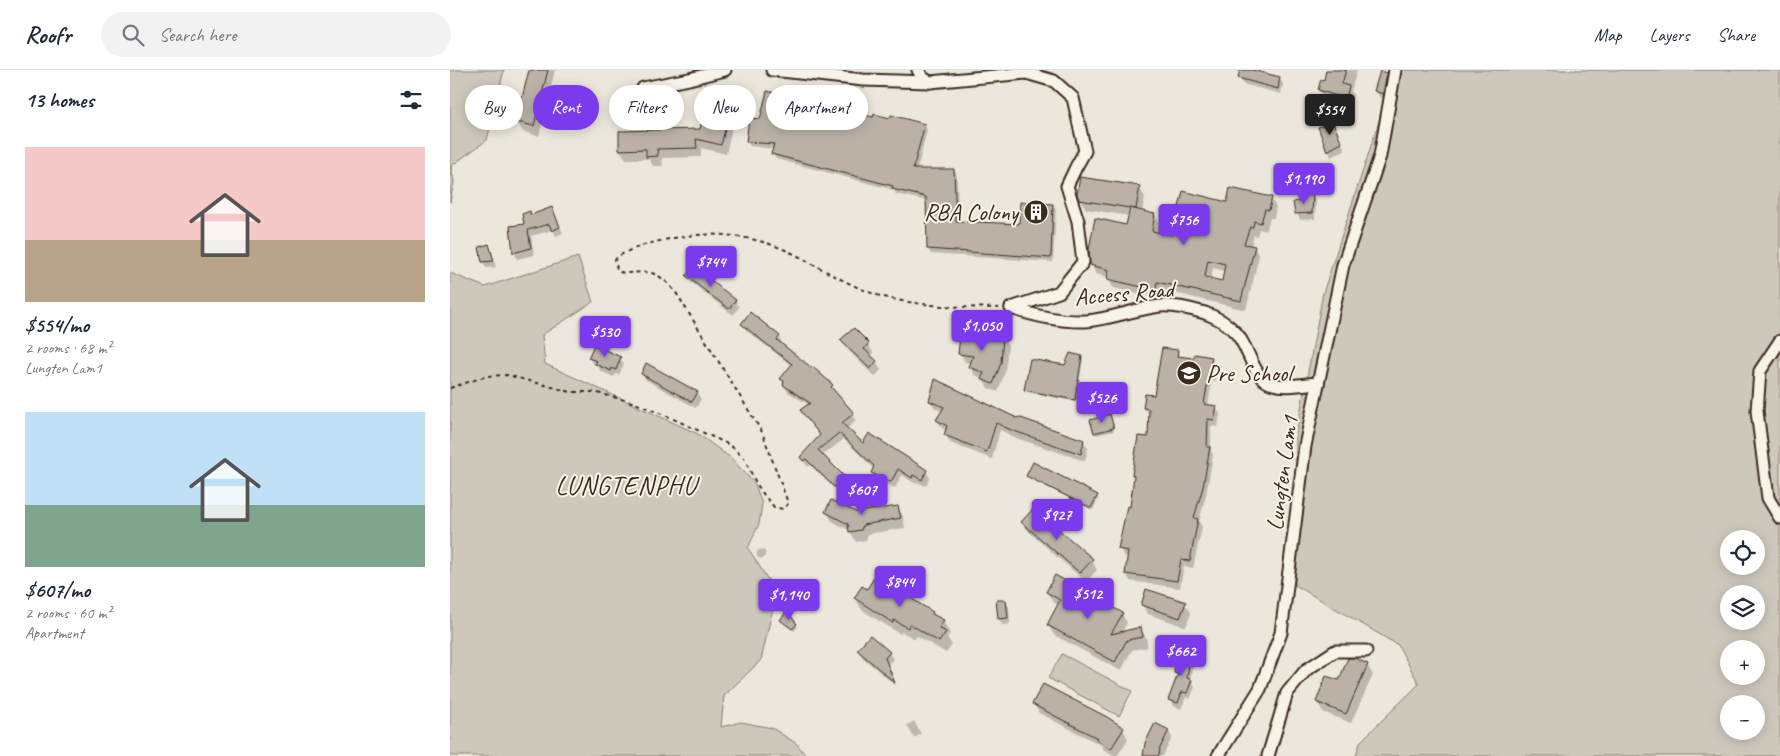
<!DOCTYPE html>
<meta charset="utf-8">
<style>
:root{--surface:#fff;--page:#f2f2f3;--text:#1f2937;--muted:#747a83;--line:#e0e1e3;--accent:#7c3aed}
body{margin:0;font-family:Caveat,sans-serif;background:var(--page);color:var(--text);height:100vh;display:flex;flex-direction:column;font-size:19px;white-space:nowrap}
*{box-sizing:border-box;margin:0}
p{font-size:16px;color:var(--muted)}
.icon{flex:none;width:28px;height:28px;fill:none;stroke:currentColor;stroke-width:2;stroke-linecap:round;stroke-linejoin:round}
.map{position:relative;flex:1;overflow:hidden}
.panel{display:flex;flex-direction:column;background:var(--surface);width:450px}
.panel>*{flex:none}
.banner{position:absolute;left:15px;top:15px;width:475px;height:45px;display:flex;gap:10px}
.fabs{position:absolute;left:1270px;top:460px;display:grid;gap:10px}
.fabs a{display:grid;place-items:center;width:45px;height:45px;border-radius:50%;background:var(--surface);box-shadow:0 2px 12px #0003;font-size:25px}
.price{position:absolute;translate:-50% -42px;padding:0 11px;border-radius:5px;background:var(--accent);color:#fff;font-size:16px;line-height:32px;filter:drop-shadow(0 1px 2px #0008)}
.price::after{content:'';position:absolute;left:50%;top:30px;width:15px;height:11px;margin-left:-8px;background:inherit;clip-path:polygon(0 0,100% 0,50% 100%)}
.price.selected{background:#222;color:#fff}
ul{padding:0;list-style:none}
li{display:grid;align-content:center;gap:10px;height:265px;padding:0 25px}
li span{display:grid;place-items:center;height:155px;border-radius:0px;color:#555}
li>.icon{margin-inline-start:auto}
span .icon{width:90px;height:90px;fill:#fffc;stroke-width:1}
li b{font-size:21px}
h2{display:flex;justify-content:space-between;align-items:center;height:60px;padding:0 25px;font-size:21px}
.chip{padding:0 18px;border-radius:22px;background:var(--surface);box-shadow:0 2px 12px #0003;font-size:18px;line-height:45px}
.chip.selected{background:var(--accent);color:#fff}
header{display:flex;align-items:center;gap:30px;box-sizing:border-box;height:70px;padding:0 25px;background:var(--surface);border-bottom:1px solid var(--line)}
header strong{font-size:24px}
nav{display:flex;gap:28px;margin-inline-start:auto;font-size:18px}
.search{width:350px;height:45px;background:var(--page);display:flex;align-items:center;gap:12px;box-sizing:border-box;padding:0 18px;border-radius:28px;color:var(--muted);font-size:19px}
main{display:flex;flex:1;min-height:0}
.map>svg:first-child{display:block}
.green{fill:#cec8bc;stroke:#84796d;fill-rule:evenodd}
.shadow{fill:#0003;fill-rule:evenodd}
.building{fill:#bab2a7;stroke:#3b2a1e;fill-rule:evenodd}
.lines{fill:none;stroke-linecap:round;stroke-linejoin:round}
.street-casing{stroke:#3b2a1e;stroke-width:15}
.path{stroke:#3b2a1e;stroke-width:2;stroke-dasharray:4 4;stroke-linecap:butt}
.street{stroke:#f7f3e8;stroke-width:11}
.labels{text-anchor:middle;stroke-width:4;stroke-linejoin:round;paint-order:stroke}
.poi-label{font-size:24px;fill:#3b2a1e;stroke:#f7f3e8;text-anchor:end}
.street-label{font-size:24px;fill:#3b2a1e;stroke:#f7f3e8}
.quarter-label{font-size:26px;letter-spacing:1px;fill:#3b2a1e;stroke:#f7f3e8}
</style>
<header>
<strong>Roofr</strong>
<div class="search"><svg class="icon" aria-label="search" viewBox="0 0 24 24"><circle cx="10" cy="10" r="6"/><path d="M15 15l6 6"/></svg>Search here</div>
<nav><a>Map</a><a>Layers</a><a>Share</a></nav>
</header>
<main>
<section class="panel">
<h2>13 homes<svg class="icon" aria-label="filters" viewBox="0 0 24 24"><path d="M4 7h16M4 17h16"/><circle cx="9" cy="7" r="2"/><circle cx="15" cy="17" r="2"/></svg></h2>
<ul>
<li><span style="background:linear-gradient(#f6c9c9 60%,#b9a48a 0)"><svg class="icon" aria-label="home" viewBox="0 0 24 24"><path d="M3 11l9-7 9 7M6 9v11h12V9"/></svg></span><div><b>$554/mo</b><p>2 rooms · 68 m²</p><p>Lungten Lam1</p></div></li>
<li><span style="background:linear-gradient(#bfe0f5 60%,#7fa58c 0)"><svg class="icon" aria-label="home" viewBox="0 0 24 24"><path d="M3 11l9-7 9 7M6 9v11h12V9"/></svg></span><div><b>$607/mo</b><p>2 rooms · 60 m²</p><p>Apartment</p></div></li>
</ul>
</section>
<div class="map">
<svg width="1330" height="686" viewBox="0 0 1330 686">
<rect width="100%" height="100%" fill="#ece7dc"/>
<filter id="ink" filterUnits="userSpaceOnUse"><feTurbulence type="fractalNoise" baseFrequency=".02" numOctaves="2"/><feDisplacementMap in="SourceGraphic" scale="10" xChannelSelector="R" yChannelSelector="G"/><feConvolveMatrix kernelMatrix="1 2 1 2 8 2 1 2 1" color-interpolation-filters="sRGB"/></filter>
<g filter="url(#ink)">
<!-- green -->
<g class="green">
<polygon points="0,0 54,0 37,70 1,96 4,112 0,132"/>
<path d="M941,0H1330V686H906L910,672L969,614L948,575L845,515L846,365L873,223L934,36ZM1279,469H1306V496H1279ZM1279,524H1306V551H1279ZM1279,579H1306V606H1279ZM1279,634H1306V661H1279Z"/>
<polygon points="128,187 143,232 92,265 95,294 248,364 281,388 305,414 312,434 309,454 298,478 320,513 323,531 322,542 311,590 274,626 271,657 291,652 322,658 347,674 356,686 0,686 0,203 35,217"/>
<polygon points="612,584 682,621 669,646 598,608"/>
</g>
<!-- shadow -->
<g class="shadow">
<polygon points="79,0 105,0 89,66 73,62 67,52"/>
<polygon points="791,0 829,8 833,14 831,24 793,14 789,7"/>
<polygon points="878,0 907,0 901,21 903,25 900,37 874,28 869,20 874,11"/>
<polygon points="936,4 940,10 936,30 929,27 926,20"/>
<polygon points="399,42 423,49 474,55 477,60 467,100 504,100 507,105 508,152 570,156 603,135 606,140 603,192 481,184 478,178 477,131 446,124 444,120 326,89 323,84 324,79 300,76 297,71 311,50"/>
<polygon points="277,49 282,58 276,84 251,78 251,87 212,88 213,96 203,96 199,89 176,89 170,80 251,60"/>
<polygon points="883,54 895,80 881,87 869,58"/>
<path d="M689,117L695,127L692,142L705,145L710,154L708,164L723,167L778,133L821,128L826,137L824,148H820L816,161L809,159L807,166L804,165L801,177H804L809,186L796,240L712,220L711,228L663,218L658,207L646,204L641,195L677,157L679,146L636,139L630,129ZM763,198L775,201L773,212L761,210Z"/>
<polygon points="862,125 866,131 865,149 850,150 847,143"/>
<polygon points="102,139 113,163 106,166 103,160 81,166 84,185 67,189 64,182 81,146"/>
<polygon points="38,176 42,182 46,197 36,198 33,192 31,178"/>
<polygon points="237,206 285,231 289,237 283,245 241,212"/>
<polygon points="293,254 329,267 333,274 331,275 382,316 386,323 385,324 406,351 396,359 413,375 476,401 480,408 476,416 467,412 466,414 452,405 445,418 426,410 422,403 424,399 394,369 372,386 394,407 398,414 389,423 360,395 358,397 351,388 371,366 352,341 359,335 338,322 334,315 332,309 342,296 297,261"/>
<polygon points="404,260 418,274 423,283 420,286 426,292 431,300 425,307 397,279 392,270"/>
<polygon points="552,267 558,276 555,302 548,322 538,318 532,308 525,305 520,297 522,294 515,292 510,283"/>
<polygon points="727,281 731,288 745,290 761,288 765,295 764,301 766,304 765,312 762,311 758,336 766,337 770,344 768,357 761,356 761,381 763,385 756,425 749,452 752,457 743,498 734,496 730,518 680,511 676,504 679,487 674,486 670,479 681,438 685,408 683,405 699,368 700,345 694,338 696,325 705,327"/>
<polygon points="632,287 633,290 626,332 577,322 575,319"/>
<polygon points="139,288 170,288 174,294 169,305 166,304 164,307 150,301 148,296 143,294"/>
<polygon points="192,304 247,323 251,329 246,338 196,310"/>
<polygon points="480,330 568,350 633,371 638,378 635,391 566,368 550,360 542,389 500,373 496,365 497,361 492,358 487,350 493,342 485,338"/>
<polygon points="661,348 664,361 646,365 645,363"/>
<polygon points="578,406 647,426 648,429 643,440 579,408"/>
<polygon points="448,437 453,447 455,458 418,464 416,470 406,472 400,461 382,451 376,441 406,444"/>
<polygon points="573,452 642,490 647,500 636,512 579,462"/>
<circle cx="311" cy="484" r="4.5"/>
<polygon points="597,522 672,544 677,553 672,562 691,559 696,568 698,577 682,580 671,601 604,565 598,555 609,535 603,532"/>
<polygon points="405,528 482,543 485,547 493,551 500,564 497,567 502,575 496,583 467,566 465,569 452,562 450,564 412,540"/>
<polygon points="555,531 559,537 560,554 552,555 549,548"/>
<polygon points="735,533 741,543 736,557 698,544 692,535"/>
<polygon points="331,550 346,555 348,557 344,561"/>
<polygon points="409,581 439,583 443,589 437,595 446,616 412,587"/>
<polygon points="737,585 743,595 740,610 745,617 740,629 736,627 731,639 723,636 720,630 728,608 725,603"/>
<polygon points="917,595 923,605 901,653 873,642 867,632 890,612"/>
<polygon points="584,634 673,659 678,669 667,686 665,686 653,679 651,675 589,643"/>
<polygon points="464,651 471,664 464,668 457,655"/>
<polygon points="706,655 719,661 722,668 713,686 695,686"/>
</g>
<!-- building -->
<g class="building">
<polygon points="79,0 98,0 84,56 66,52"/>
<polygon points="790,0 802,0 830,7 828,19 788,8"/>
<polygon points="876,0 896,0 892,14 899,16 896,29 868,20 871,9 874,10"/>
<polygon points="930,1 937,3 933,24 924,21"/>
<polygon points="317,21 399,40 399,41 423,47 424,44 440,48 441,45 475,54 463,99 504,99 506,151 569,154 570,132 603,134 601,188 477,179 476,127 442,119 443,116 321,84 324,74 296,72 299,48 310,49"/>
<polygon points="254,42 278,48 271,75 246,69 247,78 207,79 208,86 196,87 196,79 169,80 169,61 250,59"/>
<polygon points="883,53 892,73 877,81 868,57"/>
<polygon points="630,107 690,116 686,139 629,130 627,124"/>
<path d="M780,118L822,127L819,140L815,139L811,153L804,151L803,157H800L794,174L805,176L791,231L707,212L706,220L683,215L657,209L659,200L640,195L639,179L645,148L676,155L680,138L705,144L702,161L722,165L733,121L777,132ZM758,190L775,194L772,211L755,207Z"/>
<polygon points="863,124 862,143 845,144 843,132 851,131 850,125"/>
<polygon points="102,137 110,157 102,161 99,154 78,160 81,178 63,183 60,156 74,154 72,144 80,141 81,145"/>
<polygon points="39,174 44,191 32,192 29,177"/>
<polygon points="243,196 286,230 279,239 236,206"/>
<polygon points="300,242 330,266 327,270 362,298 363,297 383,315 381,317 404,343 392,353 413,373 419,363 477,400 472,410 463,405 462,408 448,399 441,412 421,403 424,396 389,363 368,380 395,407 384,417 356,389 353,391 350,387 370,365 350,340 360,333 333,315 334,311 330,309 342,294 291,254"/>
<polygon points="511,257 553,266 551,293 543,314 531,309 534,303 519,297 523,286 508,284"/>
<polygon points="404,258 419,273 414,279 427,291 420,299 390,270"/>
<polygon points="144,275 171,287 166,300 162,298 161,301 145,294 147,291 138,288"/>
<polygon points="712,278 728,280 727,286 744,288 745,284 762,287 760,296 763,296 761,305 759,305 754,334 767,336 764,350 758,349 757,377 760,377 753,417 744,448 748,449 740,491 731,490 727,511 675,504 678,481 668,479 677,436 680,437 684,406 682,405 688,366 698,367 699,339 693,338 695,324 704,325"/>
<polygon points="620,283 632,286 625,330 574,320 580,289 615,295"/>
<polygon points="196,293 248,322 242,332 191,304"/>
<polygon points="485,309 567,348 568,347 634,370 631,384 561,360 546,353 537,382 494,365 497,356 486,350 494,337 479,331"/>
<polygon points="660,344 664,358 644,363 640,350"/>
<polygon points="583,392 648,425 641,438 576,406"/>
<polygon points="381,430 406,442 448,436 451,448 413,455 411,460 399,462 398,454 375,442"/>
<polygon points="584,438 643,489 630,503 571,452"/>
<polygon points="605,505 673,543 661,564 691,557 693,567 677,570 665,592 597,555 610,530 596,522"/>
<polygon points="425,506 483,542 482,544 494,550 489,558 496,562 489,572 460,554 458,558 444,550 443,553 404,528 412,516 417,519"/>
<polygon points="696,519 736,532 730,548 691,535"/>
<polygon points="546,530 556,530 558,548 548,549"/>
<polygon points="337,541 347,554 342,559 330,550"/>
<polygon points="420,565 440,582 435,588 445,613 407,580"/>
<polygon points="727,582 738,583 737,587 740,588 737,608 742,610 737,623 732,622 728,633 718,630 728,604 724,603"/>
<polygon points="898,588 904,588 918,594 896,644 866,632 876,606 889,610"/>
<polygon points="593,614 657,647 674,658 661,679 646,669 647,668 582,634"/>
<polygon points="705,653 719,660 710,678 709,686 693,686 695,673"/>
</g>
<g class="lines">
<defs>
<g id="street">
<polyline points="322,0 413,10 480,12"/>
<polyline points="468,0 473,8 480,12 576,3 604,11 623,28 635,81 626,97 617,116 628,151 633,192 609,222 561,238"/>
<polyline points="193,18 239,9 275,0"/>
<path d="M561,238C585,246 610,252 636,251C661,249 685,239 710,236C724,235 741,239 755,243C766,247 778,254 786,263C800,278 802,309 823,314C837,318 853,314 868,313"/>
<polyline points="1330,271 1310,301 1307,341 1318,428 1330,448"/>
<polyline points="768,686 810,619 831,563 855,376 893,195 930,86 945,0"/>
<polyline points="818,686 837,623 856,600 885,581 916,581"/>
</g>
</defs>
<!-- street casing -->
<use href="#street" class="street-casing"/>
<!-- path -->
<path class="path" d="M0,318L37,306L57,305L121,322H144L182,332L217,346L280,375L294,388L306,413L314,425L324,437L333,439L338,434L337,430L312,362L227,224C218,213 209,202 194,202C186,202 178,204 170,202L167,199L165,190L167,187C185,176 204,172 224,168C266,160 308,166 346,185C373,199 398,215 427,225C468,237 510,237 551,238"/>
<!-- street -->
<use href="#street" class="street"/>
</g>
</g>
<!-- icons -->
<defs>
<symbol id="building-disc" viewBox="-11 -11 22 22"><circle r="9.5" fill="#3b2a1e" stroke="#f7f3e8"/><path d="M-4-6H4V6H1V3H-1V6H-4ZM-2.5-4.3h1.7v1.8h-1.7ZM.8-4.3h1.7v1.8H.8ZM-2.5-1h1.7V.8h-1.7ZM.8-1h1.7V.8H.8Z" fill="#fff"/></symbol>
<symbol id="school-disc" viewBox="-11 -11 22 22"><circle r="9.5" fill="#3b2a1e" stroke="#f7f3e8"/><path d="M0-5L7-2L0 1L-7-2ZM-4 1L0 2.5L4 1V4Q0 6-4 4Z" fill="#fff"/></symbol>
</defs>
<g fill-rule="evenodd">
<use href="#building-disc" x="572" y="128" width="28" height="28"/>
<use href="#school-disc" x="725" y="289" width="28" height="28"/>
</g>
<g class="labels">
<!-- poi labels -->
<g class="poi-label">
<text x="568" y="150">RBA Colony</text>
<text x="756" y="311" text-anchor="start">Pre School</text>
</g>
<!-- street labels -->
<g class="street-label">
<text transform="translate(674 223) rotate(-5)" y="8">Access Road</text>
<text transform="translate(832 403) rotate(-82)" y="8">Lungten Lam1</text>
</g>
<!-- quarter labels -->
<g class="quarter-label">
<text x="176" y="424">LUNGTENPHU</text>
</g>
</g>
</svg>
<div class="fabs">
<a><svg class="icon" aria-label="locate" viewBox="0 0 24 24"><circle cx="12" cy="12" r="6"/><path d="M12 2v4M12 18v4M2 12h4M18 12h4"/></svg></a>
<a><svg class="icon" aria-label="layers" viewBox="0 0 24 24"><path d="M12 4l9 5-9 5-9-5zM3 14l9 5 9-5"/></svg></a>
<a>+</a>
<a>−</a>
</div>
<b class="price selected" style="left:880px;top:66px">$554</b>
<b class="price" style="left:854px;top:135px">$1,190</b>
<b class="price" style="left:734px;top:176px">$756</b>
<b class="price" style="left:261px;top:218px">$744</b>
<b class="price" style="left:532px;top:282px">$1,050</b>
<b class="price" style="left:155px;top:288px">$530</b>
<b class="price" style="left:652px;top:354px">$526</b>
<b class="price" style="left:412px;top:446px">$607</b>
<b class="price" style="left:607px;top:471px">$927</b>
<b class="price" style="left:450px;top:538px">$844</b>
<b class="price" style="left:638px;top:550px">$512</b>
<b class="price" style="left:339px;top:551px">$1,140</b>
<b class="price" style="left:731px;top:607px">$662</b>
<div class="banner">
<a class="chip">Buy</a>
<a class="chip selected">Rent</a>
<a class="chip">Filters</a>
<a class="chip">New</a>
<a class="chip">Apartment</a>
</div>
</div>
</main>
